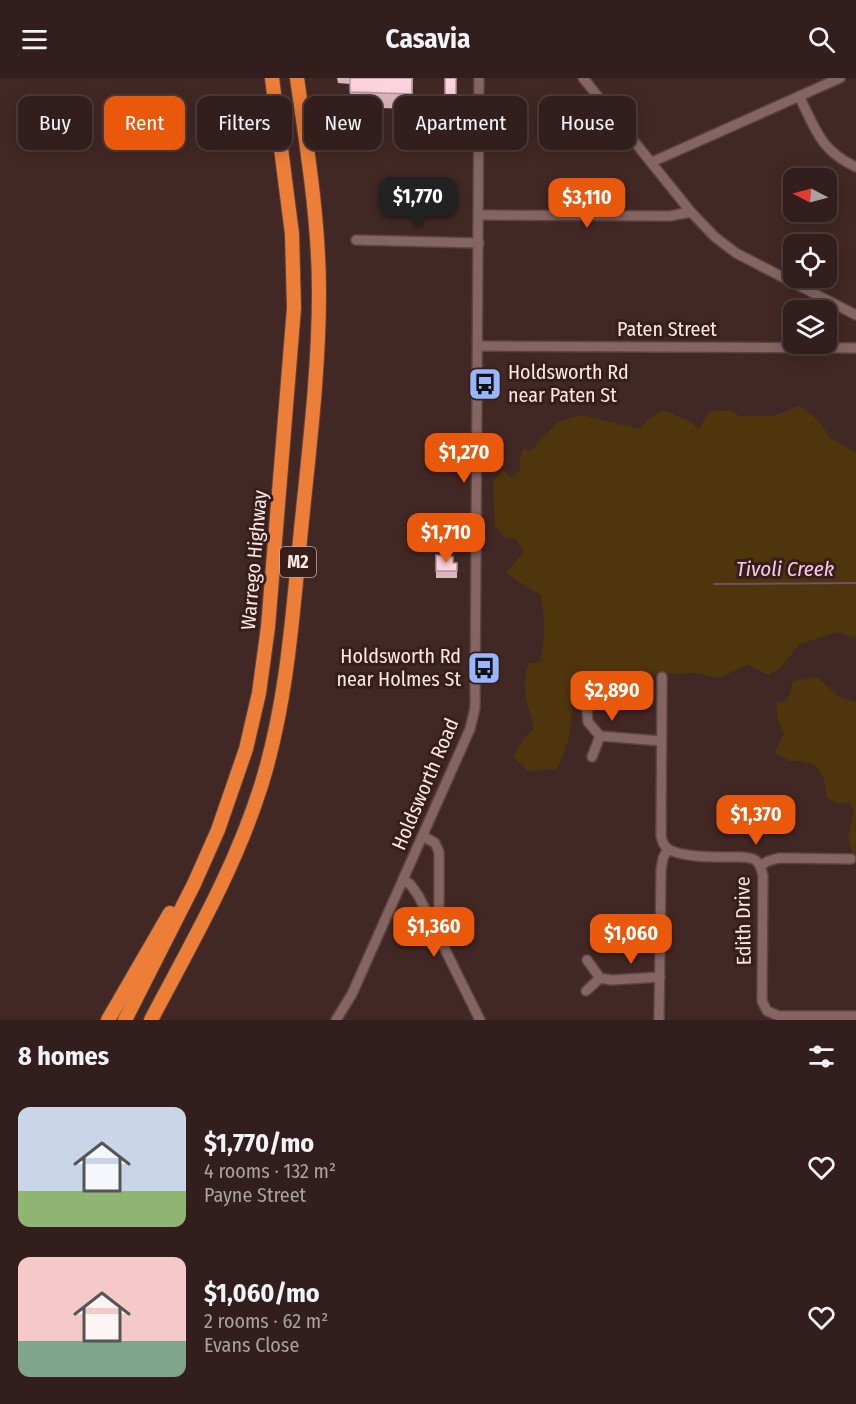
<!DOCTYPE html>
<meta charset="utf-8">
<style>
:root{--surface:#321e1c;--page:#3a2725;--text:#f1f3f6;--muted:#a8a2a3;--line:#4d3c3b;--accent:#ea580c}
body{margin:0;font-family:"Fira Sans Condensed",sans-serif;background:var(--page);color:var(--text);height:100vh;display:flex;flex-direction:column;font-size:22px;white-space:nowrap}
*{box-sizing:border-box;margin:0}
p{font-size:20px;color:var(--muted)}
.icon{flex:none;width:33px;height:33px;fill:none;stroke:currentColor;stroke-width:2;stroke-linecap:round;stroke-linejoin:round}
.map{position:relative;height:942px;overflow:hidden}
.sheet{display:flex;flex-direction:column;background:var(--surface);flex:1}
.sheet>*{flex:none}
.banner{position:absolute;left:18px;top:18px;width:820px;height:54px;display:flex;gap:12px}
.needle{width:39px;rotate:276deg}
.buttons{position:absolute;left:783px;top:90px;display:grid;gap:12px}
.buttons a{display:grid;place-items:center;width:54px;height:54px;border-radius:12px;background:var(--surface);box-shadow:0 3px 15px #0003,0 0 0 2px var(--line);font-size:30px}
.price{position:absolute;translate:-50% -51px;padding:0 14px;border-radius:12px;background:var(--accent);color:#fff;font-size:20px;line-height:39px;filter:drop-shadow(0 2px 3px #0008)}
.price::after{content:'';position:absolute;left:50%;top:36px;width:18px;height:14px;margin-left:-9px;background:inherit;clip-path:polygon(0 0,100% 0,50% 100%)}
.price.active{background:#222;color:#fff}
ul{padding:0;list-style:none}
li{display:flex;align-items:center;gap:18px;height:150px;padding:0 18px}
li span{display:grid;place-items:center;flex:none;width:168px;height:120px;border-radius:12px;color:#555}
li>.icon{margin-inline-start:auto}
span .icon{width:72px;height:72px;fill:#fffc;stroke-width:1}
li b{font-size:26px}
h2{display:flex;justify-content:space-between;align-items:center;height:72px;padding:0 18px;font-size:26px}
.pill{padding:0 21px;border-radius:12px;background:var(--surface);box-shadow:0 3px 15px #0003,0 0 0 2px var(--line);font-size:21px;line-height:54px}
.pill.active{background:var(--accent);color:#fff}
header{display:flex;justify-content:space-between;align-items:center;height:78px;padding:0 18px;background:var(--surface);font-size:27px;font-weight:700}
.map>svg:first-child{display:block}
.green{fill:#4f350c}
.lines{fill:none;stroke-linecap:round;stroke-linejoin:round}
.stream{stroke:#724f65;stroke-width:2}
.minor-casing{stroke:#5b4442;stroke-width:12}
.highway-casing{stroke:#5b4442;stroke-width:16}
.minor{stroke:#846562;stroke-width:9}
.highway{stroke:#ec7e37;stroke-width:14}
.wall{fill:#dab5be}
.building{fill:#fdd3dd;stroke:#b1949b;stroke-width:1.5}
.labels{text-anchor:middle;stroke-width:6;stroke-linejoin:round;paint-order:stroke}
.shield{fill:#371e1b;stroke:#c0aba9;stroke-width:1.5}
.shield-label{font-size:18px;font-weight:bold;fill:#fbe8e6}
.street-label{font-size:20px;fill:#fbe8e6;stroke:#371e1b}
.poi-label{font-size:20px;fill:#fbe8e6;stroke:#371e1b;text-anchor:start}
.water-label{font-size:21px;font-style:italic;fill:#f9caea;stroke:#371e1b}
</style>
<header><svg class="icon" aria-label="menu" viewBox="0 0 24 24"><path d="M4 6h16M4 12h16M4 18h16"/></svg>Casavia<svg class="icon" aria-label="search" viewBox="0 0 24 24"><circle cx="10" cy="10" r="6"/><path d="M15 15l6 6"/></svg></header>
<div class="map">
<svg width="856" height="942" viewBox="0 0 856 942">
<rect width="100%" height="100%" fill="#422825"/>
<!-- green -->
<g class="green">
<path d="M800,328L818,342L830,360L856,375V557L854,560L837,554L800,566L781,589L769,597L748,587L718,600L697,595L576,599L570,609C574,640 571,662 557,691L528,693L513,678L523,662L534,650C528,626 520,610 529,585L540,584C545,558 546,542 540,517L506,495L524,474L516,461L505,460L495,447L493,404L503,392L511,400L520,392V381L523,370L530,374L558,344L581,337L640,351L647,342L663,332L689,343L699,351L709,334L731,332L739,338H773Z"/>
<polygon points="817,599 839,619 856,624 856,787 848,758 854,732 849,724 839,726 827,720 824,701 815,687 799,683 789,683 775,674 784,656 778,642 776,624 788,622 793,603"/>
</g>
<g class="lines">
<!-- stream -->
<polyline class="stream" points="714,506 856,505"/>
<defs>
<g id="minor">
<polyline points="583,0 691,134 715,159 736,175 856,237"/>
<path d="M799,18C816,52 820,72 856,89"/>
<polyline points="652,84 840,0"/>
<polyline points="479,137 670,138 691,134"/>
<polyline points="356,162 479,165"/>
<polyline points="478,268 856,270"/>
<path d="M662,599L661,758C662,763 663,767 667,770C680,780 716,779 732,779C739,779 749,778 755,782C760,785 762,793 763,798L762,923L767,933L779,938H856"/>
<polyline points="586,623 588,644 600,658"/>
<polyline points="592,679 600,658 661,663"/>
<polyline points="423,758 435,765 439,774 439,832 434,849"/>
<polyline points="760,788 768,783 779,780 851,781"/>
<polyline points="403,802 410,806 418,817 480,942"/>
<polyline points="600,900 611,902 660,899"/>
<polyline points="586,913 600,900 587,882"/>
<polyline points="336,942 352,916 470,651 475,630 479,0"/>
<polyline points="659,942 661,792 663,780 668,771"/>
</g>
<g id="highway">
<polyline points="108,942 170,835"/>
<polyline points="125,942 194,806 218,752 246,671 259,615 268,549 294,230 292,156 272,0"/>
<path d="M151,942C192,864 234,793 261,708C286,628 292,545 300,462C308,380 319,297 319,214C319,142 307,71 297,0"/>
</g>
</defs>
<!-- minor casing -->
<use href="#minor" class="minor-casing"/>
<!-- highway casing -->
<use href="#highway" class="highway-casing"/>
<!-- minor -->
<use href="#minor" class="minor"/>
<!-- highway -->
<use href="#highway" class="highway"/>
</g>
<!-- wall -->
<g class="wall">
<polygon points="337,0 413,0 412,31 350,29 350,6 338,5"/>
<rect x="445" y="0" width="11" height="25"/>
<polygon points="436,477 453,485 457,485 457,500 436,500"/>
</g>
<!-- building -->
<g class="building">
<polygon points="350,0 412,0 412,16 350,14"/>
<rect x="445" y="0" width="11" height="18"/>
<polygon points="436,477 453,479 453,485 457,485 457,493 436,493"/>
</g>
<!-- icons -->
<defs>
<symbol id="bus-square" viewBox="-11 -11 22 22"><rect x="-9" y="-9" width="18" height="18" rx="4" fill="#97b6fd" stroke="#371e1b"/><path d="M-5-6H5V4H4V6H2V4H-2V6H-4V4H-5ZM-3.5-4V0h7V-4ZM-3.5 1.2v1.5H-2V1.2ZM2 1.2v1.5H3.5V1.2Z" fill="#111"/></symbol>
</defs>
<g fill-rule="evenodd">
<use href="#bus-square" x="466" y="287" width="38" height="38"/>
<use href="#bus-square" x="465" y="571" width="38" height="38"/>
</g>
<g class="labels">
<!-- shield labels -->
<rect class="shield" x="280" y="469" width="36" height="30" rx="4.5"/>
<g class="shield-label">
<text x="298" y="490">M2</text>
</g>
<!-- street labels -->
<g class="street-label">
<text x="667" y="258">Paten Street</text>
<text transform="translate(254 482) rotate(-85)" y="7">Warrego Highway</text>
<text transform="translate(425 706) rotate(-67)" y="7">Holdsworth Road</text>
<text transform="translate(743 843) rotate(-91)" y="7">Edith Drive</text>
</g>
<!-- poi labels -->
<g class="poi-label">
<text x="508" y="301">Holdsworth Rd<tspan x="508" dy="23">near Paten St</tspan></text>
<text x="461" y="585" text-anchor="end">Holdsworth Rd<tspan x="461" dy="23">near Holmes St</tspan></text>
</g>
<!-- water labels -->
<g class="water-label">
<text x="785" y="498">Tivoli Creek</text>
</g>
</g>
</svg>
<div class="buttons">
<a><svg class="needle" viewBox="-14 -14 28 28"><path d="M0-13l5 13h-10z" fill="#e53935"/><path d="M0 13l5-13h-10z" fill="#a8a2a3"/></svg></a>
<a><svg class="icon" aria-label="locate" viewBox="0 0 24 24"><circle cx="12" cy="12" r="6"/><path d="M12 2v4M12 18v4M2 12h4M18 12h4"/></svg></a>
<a><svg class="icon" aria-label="layers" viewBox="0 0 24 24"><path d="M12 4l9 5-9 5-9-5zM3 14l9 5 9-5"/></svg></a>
</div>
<b class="price active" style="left:418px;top:150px">$1,770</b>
<b class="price" style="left:587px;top:151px">$3,110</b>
<b class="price" style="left:464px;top:406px">$1,270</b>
<b class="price" style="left:446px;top:486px">$1,710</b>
<b class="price" style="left:612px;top:644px">$2,890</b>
<b class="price" style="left:756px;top:768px">$1,370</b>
<b class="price" style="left:434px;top:880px">$1,360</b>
<b class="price" style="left:631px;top:887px">$1,060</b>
<div class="banner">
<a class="pill">Buy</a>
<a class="pill active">Rent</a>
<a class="pill">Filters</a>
<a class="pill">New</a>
<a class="pill">Apartment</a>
<a class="pill">House</a>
</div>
</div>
<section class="sheet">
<h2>8 homes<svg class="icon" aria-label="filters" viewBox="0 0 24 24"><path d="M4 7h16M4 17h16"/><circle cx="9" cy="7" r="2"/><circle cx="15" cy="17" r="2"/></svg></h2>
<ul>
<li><span style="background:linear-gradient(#c9d6e8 70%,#8fb573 0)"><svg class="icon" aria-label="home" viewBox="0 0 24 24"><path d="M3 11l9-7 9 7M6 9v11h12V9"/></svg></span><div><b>$1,770/mo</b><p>4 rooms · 132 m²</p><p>Payne Street</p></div><svg class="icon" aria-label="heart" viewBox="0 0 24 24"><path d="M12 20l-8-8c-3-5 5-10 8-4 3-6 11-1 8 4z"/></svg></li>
<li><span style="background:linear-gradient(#f6c9c9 70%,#7fa58c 0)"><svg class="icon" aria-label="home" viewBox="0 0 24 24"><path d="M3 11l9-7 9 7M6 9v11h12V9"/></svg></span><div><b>$1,060/mo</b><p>2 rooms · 62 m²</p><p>Evans Close</p></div><svg class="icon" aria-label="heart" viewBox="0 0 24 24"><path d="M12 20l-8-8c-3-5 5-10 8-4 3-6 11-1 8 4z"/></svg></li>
</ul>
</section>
